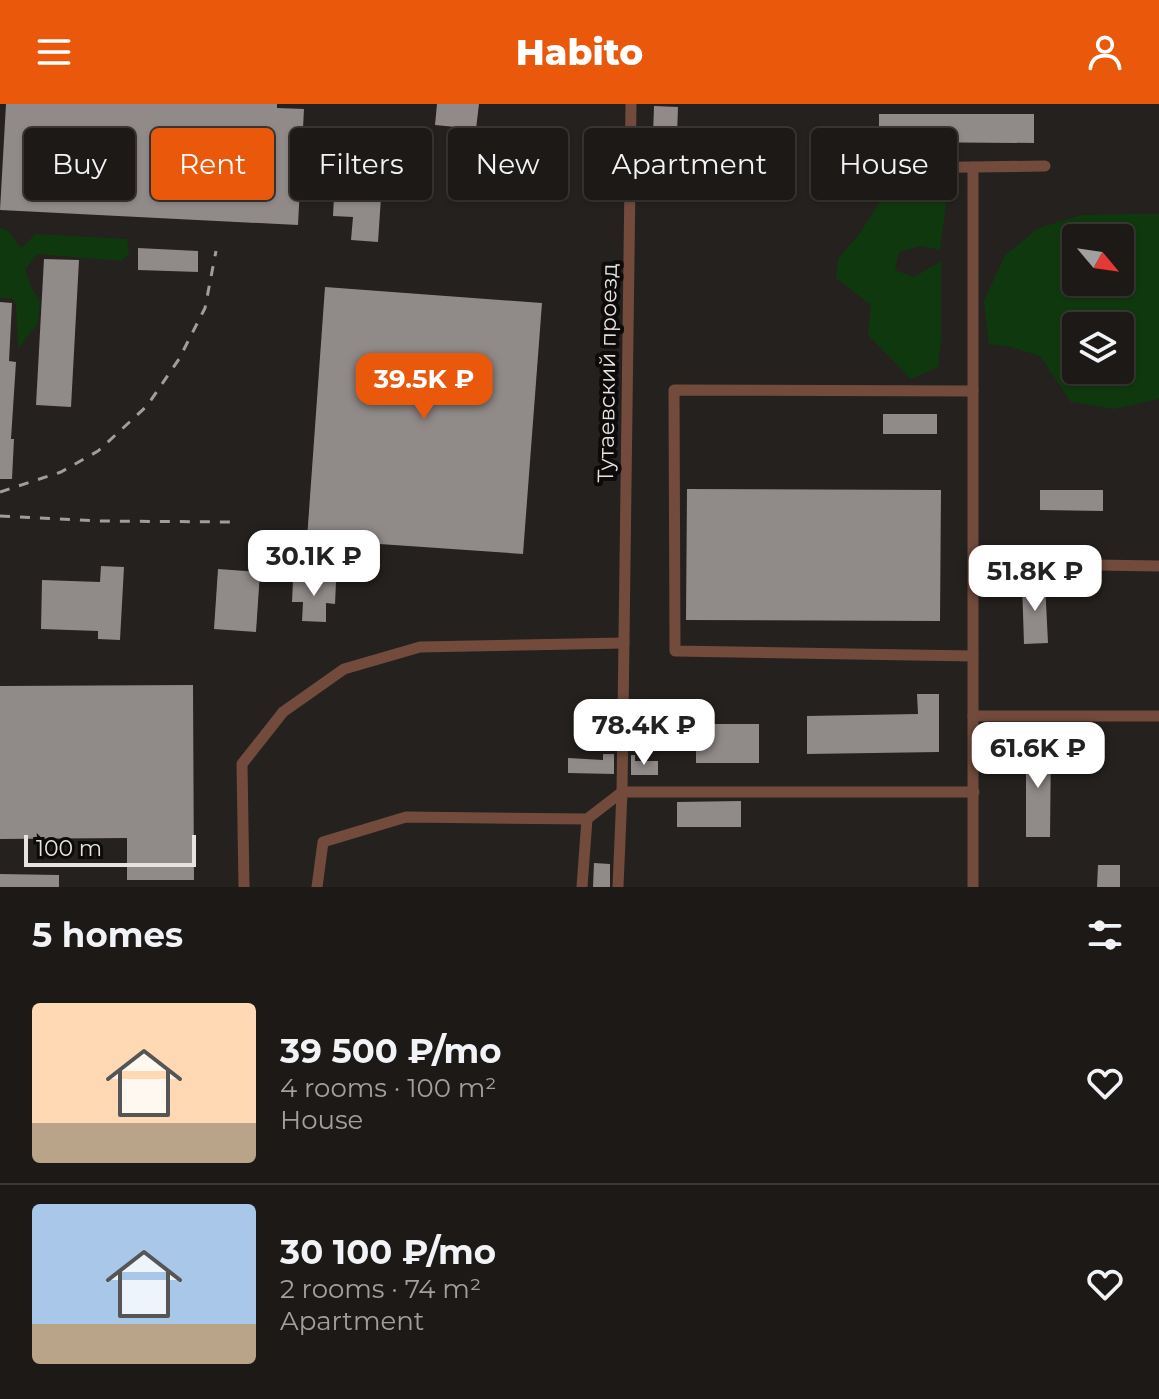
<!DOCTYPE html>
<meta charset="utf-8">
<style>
:root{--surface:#1c1916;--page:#292623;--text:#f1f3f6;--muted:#a0a0a1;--line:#3a3835;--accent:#ea580c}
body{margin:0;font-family:Montserrat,sans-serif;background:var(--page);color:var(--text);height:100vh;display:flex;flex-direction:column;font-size:30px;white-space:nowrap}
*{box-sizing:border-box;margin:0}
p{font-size:26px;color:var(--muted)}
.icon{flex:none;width:44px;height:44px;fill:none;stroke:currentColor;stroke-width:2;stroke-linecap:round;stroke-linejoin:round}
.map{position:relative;height:783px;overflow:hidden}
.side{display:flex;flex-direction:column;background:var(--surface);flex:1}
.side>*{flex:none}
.guide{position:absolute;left:24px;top:24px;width:1112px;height:72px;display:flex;gap:16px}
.needle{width:52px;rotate:119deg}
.tools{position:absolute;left:1062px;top:120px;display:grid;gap:16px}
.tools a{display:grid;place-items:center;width:72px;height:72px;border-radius:8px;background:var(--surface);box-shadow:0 2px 6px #0004,0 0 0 2px var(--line);font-size:40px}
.scale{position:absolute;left:24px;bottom:20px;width:172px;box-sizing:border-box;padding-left:8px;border:4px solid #e6e3e1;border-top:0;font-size:22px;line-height:28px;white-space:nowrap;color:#e6e3e1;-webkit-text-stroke:6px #0d0b09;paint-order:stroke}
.price{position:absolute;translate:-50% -68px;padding:0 18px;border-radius:16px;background:#fff;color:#222;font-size:26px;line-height:52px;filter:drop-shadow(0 2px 4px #0008)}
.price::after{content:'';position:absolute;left:50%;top:48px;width:24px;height:18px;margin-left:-12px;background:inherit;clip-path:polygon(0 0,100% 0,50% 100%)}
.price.active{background:var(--accent);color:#fff}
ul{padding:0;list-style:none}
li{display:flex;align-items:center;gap:24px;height:200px;padding:0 32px}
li+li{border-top:2px solid var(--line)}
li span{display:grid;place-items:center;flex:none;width:224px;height:160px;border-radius:8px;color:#555}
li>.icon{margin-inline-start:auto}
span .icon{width:96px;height:96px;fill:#fffc;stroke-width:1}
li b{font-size:34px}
h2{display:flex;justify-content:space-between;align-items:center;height:96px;padding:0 32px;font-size:34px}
.chip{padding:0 28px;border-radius:8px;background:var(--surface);box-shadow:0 2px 6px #0004,0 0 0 2px var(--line);font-size:28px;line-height:72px}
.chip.active{background:var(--accent);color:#fff}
header{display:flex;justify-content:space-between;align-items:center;height:104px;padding:0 32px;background:var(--accent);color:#fff;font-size:36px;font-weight:800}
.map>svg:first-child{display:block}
.green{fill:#10380f;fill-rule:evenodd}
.building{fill:#908a88}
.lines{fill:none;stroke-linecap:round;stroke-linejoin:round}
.minor{stroke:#724b3d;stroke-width:11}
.rail{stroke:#a09d9b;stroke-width:3;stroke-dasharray:10 10;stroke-linecap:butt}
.labels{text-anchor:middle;stroke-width:8;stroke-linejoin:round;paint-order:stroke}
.street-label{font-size:22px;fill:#e6e3e1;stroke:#0d0b09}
</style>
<header><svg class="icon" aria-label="menu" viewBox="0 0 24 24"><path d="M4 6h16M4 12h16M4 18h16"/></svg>Habito<svg class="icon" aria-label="person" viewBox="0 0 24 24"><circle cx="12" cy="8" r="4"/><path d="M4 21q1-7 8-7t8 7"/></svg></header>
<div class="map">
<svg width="1159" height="783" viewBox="0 0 1159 783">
<rect width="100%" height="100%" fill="#25211e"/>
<!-- green -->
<g class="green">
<polygon points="917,82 938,84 946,100 940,146 920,142 899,148 895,166 914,173 941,157 941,236 938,263 911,275 868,231 871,201 836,174 838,155 860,129 879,99"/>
<path d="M1128,110H1159V295L1114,305L1071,298L1040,252L1011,243L989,240L984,197L1005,151L1039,124L1081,111ZM1120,134V178H1076V134ZM1120,222V266H1076V222Z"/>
<polygon points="0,124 7,126 21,144 36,130 127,135 129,151 121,157 38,150 25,165 31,183 40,197 38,219 18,245 16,200 12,194 0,194"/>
</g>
<!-- building -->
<g class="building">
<polygon points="6,0 277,0 277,4 304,5 298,121 0,106"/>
<polygon points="437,0 479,0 476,25 435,21"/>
<polygon points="654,2 678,3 676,60 652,59"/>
<polygon points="879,10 1034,10 1034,39 897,38 897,51 879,51"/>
<polygon points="372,33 385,34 378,138 351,136 353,113 333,112 334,92 354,93 356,71 340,70 342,36 372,38"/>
<polygon points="138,144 198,147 198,168 138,166"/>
<polygon points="44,155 79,156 71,303 36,301"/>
<polygon points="325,183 542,199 523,450 307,435"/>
<polygon points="0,198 12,199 9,257 16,258 11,335 14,335 12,375 0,375"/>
<rect x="883" y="310" width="54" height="20"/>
<polygon points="687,385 941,386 940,517 686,516"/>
<polygon points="1040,386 1103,386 1103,407 1040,406"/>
<polygon points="101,462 124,463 120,536 98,535 98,527 41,525 42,476 100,478"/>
<polygon points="218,465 260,468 256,528 214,525"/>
<polygon points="293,476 336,478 335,500 326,499 326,518 302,517 303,498 292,498"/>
<polygon points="1045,478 1048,539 1024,540 1022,479"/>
<polygon points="193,581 194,776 127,776 127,734 0,735 0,582"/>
<polygon points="917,590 939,590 939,648 807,650 807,612 918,610"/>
<rect x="696" y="620" width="63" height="39"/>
<polygon points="1026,639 1051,639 1050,733 1026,733"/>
<polygon points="603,650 614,650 614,670 568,669 568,654 603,656"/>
<polygon points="631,651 635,651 635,657 658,657 658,671 631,671"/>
<polygon points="741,697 741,723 677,723 677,698"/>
<polygon points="594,759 610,760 610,783 593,783"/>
<polygon points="1098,761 1120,761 1120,783 1097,783"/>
<polygon points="0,770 59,771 59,783 0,783"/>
</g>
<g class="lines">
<!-- minor -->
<g class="minor">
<polyline points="883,64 973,63"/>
<polyline points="974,459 1159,462"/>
<polyline points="973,552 675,547 674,286 973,287"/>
<polyline points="973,612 1159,612"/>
<polyline points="244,783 242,660 283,608 344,565 420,543 624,539"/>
<polyline points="317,783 323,738 406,713 587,715 622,688 974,688"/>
<polyline points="582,783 587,715"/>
<polyline points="618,783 622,688 631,0"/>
<polyline points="973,783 973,63 1045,62"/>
</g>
<!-- rail -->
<g class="rail">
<polyline points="0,388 61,368 98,347 147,302 179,255 205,204 216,147"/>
<polyline points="0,412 98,417 236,418"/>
</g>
</g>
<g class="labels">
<!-- street labels -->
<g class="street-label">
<text transform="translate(607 269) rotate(-89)" y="8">Тутаевский проезд</text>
</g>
</g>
</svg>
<div class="tools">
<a><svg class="needle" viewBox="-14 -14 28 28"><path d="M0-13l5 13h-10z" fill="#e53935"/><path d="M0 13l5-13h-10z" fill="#a0a0a1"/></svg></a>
<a><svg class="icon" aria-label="layers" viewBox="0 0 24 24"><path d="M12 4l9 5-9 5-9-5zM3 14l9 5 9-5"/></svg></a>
</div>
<div class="scale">100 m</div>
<b class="price active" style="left:424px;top:317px">39.5K ₽</b>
<b class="price" style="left:314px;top:494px">30.1K ₽</b>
<b class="price" style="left:1035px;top:509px">51.8K ₽</b>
<b class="price" style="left:644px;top:663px">78.4K ₽</b>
<b class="price" style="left:1038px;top:686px">61.6K ₽</b>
<div class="guide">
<a class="chip">Buy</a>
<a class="chip active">Rent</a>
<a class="chip">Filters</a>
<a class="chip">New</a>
<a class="chip">Apartment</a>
<a class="chip">House</a>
</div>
</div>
<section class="side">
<h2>5 homes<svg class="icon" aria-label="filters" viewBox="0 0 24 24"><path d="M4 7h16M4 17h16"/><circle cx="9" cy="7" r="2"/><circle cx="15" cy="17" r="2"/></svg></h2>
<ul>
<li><span style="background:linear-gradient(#ffd9b3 75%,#b9a48a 0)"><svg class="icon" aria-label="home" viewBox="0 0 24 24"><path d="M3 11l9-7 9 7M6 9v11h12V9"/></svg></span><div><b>39 500 ₽/mo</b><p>4 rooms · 100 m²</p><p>House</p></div><svg class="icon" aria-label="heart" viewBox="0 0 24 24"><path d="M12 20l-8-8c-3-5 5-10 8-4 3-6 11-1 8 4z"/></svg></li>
<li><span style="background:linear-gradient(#a9c7e8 75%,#b9a48a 0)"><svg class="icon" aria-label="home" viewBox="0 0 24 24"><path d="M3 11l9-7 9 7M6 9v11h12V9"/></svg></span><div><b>30 100 ₽/mo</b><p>2 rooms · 74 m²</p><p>Apartment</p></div><svg class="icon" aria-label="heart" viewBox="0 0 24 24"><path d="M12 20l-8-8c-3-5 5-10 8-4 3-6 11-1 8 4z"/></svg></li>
</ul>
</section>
